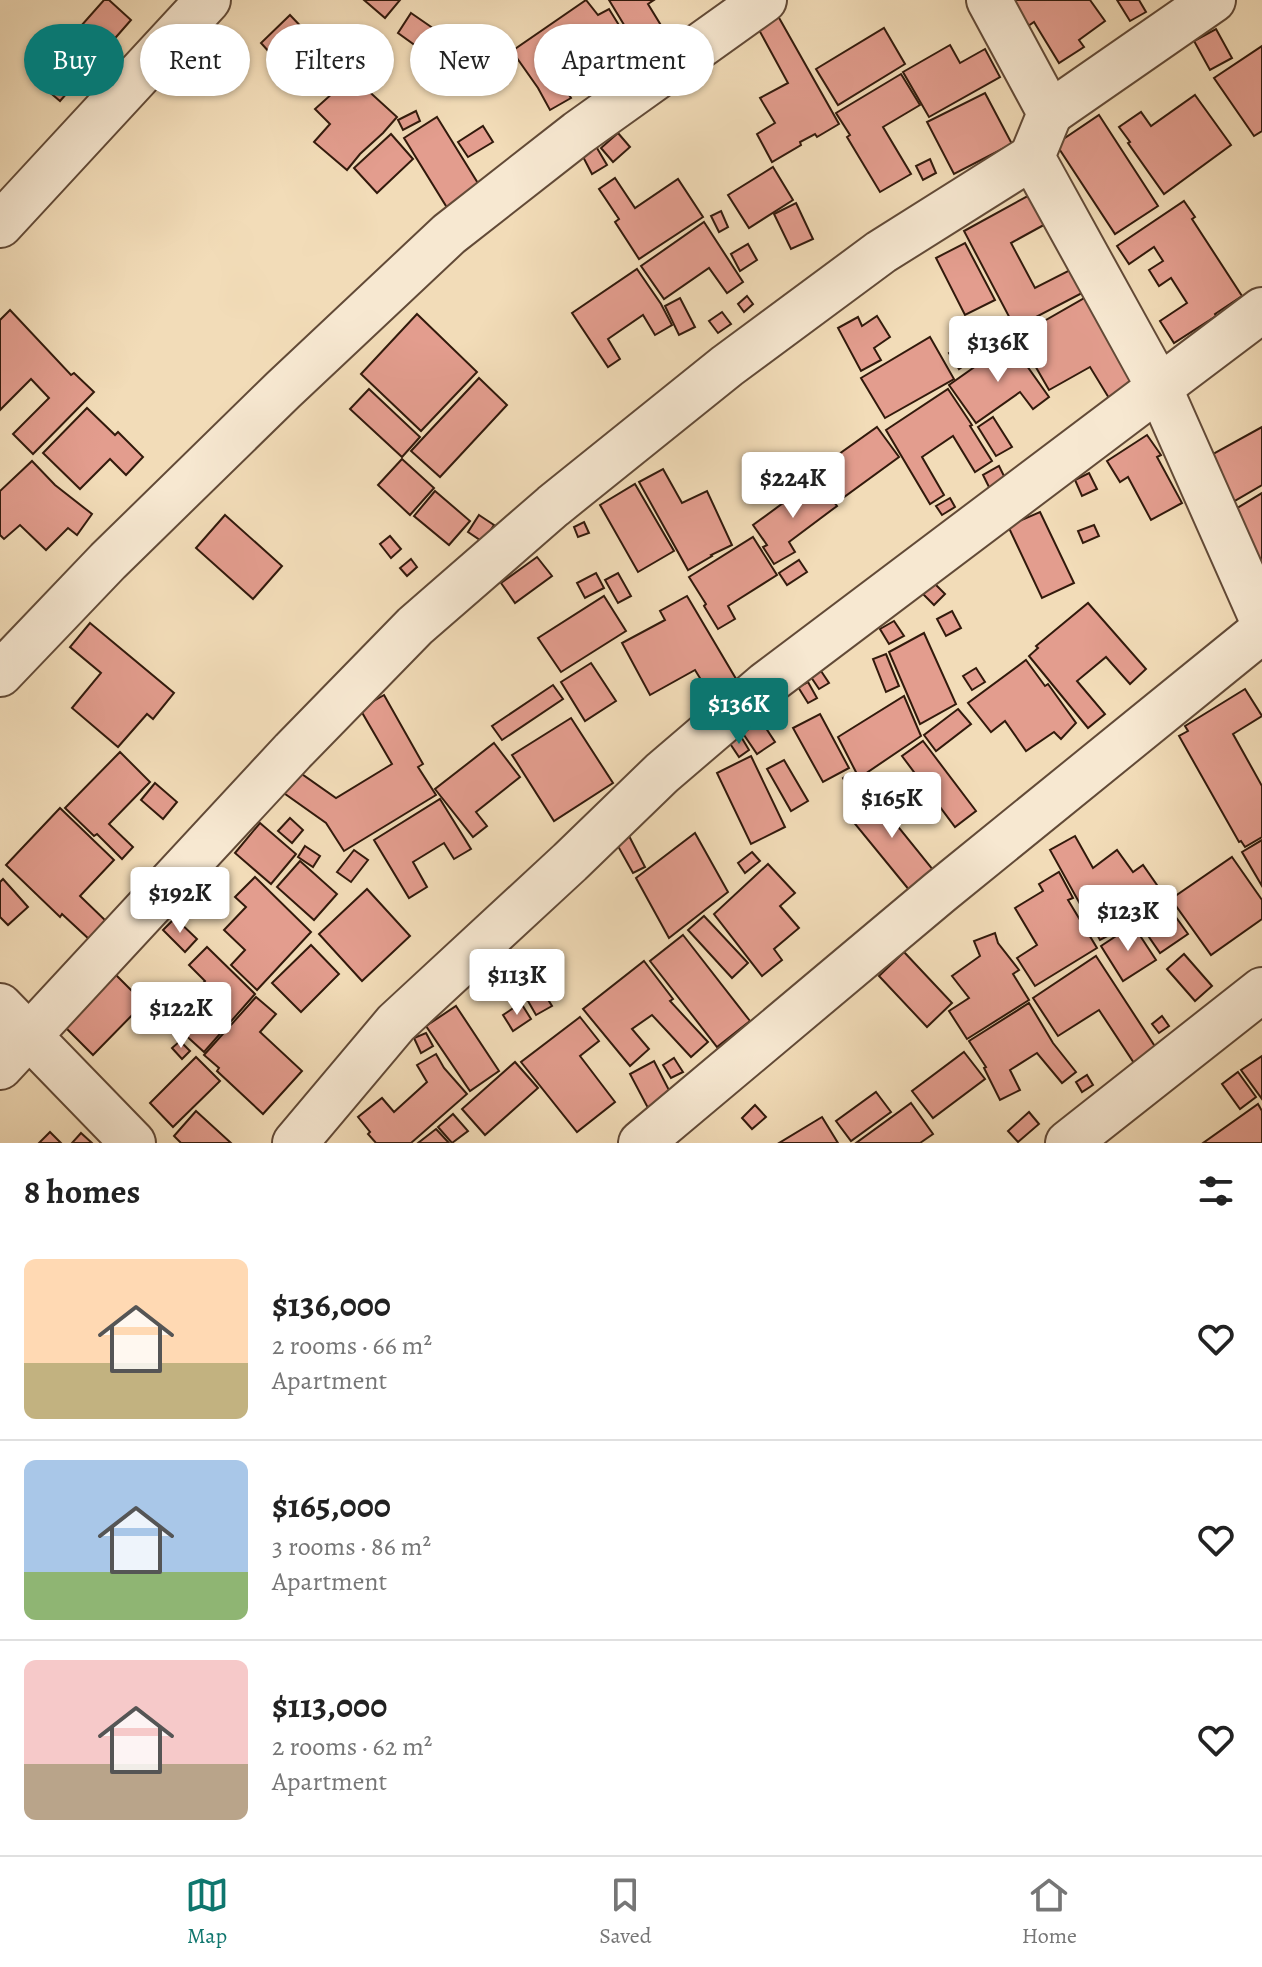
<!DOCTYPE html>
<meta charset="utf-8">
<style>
:root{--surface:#fff;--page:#f6f6f6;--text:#222;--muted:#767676;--line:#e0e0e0;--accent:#0f766e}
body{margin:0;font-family:Alegreya,serif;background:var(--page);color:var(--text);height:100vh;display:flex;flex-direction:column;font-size:30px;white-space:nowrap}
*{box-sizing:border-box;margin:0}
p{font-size:26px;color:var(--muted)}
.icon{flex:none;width:44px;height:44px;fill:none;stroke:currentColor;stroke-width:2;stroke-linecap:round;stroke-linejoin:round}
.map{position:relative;height:1143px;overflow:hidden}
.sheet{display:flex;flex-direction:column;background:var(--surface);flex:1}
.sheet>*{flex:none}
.top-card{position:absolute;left:24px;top:24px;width:800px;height:72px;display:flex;gap:16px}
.price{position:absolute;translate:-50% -68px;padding:0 18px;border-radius:8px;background:#fff;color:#222;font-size:26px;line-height:52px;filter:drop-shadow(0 2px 4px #0008)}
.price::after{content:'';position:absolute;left:50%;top:48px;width:24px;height:18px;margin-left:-12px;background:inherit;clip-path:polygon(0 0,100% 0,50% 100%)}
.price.active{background:var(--accent);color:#fff}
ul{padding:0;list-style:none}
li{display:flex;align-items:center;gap:24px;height:200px;padding:0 24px}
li+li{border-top:2px solid var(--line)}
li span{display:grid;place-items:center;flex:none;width:224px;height:160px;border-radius:12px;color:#555}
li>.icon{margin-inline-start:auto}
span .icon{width:96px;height:96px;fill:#fffc;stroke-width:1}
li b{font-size:34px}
h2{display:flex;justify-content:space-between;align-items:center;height:96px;padding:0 24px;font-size:34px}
.pill{padding:0 28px;border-radius:36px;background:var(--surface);box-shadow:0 2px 6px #0004;font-size:28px;line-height:72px}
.pill.active{background:var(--accent);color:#fff}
.tabs{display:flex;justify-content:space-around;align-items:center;height:112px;border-top:2px solid var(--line);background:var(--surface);font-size:22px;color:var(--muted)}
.tabs a{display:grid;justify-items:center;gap:4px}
.tabs .active{color:var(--accent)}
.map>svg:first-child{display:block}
.building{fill:#e39d8e;stroke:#321a0c;stroke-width:2}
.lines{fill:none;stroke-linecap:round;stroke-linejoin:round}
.minor-casing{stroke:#624a37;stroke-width:48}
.minor{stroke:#f7e8d1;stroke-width:44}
</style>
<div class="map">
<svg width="1262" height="1143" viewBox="0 0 1262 1143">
<rect width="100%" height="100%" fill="#f2dcb8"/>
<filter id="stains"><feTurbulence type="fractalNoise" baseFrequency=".0025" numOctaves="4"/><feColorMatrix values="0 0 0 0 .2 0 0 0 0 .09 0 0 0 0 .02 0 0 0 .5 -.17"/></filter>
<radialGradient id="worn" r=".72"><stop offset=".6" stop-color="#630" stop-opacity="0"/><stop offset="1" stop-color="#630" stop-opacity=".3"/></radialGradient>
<!-- building -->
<g class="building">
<polygon points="104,0 109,0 131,20 60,101 34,79"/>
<polygon points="364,0 400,0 385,18"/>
<polygon points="586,0 598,15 609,9 643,64 625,74 610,51 562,84 571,98 550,110 538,88 512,51"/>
<polygon points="609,0 654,0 648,4 662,27 635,43"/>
<polygon points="1012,0 1090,0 1105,21 1079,40 1084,47 1059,63 1037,27 1034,22 1028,26"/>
<polygon points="1117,0 1139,0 1146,12 1130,21"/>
<polygon points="411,13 437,31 423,51 398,33"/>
<polygon points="290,15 310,36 280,64 261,43"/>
<polygon points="778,16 839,124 817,137 815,134 800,142 801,145 772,162 757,134 775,123 760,98 788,83 758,28"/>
<polygon points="884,28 905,64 838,105 816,69"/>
<polygon points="1216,29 1232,58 1210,70 1194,41"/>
<polygon points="950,45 960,63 985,49 1000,77 929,117 903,72"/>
<polygon points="1262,46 1262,131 1254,136 1214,78"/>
<polygon points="503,54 514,70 501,78 490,62"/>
<polygon points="340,65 397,117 383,133 360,154 347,170 314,142 330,124 315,109 334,92 324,82"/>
<polygon points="901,74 920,105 883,127 911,174 880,192 847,137 850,135 836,113"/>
<polygon points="985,93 1012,144 954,174 927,122"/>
<polygon points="1195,95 1231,145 1164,194 1128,143 1130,142 1119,127 1141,112 1151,126"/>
<polygon points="416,111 420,121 403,130 398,120"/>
<polygon points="1099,115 1158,206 1115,234 1056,144"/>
<polygon points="437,117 484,193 451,214 404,138"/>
<polygon points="483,126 493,142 468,157 458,142"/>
<polygon points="618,133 630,147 613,162 601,148"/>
<polygon points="391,134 413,159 377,193 354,168"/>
<polygon points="594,143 607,165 592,174 580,151"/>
<polygon points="930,159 936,173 923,180 916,166"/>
<polygon points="773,167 793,200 749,228 728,195"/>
<polygon points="615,178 635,208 678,179 703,217 639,259 615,222 619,219 599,189"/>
<polygon points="1035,192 1051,221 1011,243 1035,288 1072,269 1084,292 1015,328 964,231"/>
<polygon points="1184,201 1195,217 1192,219 1242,296 1215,314 1216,316 1174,343 1160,321 1187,303 1171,278 1159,286 1149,270 1163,261 1154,247 1129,264 1117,246"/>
<polygon points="796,203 813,239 791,249 774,214"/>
<polygon points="721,211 728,227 719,232 711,216"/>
<polygon points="704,222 743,282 727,293 709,268 664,299 641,266"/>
<polygon points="965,243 995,300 965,315 936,258"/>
<polygon points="748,244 757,260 740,271 731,254"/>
<polygon points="637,269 661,304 672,325 655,335 643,315 608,339 620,359 608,367 572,313"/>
<polygon points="747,296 753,304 744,312 738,304"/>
<polygon points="1088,296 1137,389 1112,403 1090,367 1049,390 1018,336"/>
<polygon points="680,298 695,327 679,335 665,306"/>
<polygon points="10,310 71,375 74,373 94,392 33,454 13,434 49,398 31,379 0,410 0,320"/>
<polygon points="722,312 731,324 718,333 709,321"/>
<polygon points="417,314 477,372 421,431 361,374"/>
<polygon points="877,316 890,337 874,348 881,360 861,371 838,328 858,317 862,326"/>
<polygon points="930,337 954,379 885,418 861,378"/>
<polygon points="1010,342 1049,397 1033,409 1020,392 976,423 949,385"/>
<polygon points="965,343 975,358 959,369 949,353"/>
<polygon points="479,378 507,405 440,477 411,451"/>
<polygon points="369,389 420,437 402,457 350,409"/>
<polygon points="948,389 972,425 970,426 992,461 975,472 953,436 922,457 944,495 930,504 886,430"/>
<polygon points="87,408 115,435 118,432 143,457 126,475 110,459 80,489 43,453"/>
<polygon points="993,417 1012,447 996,456 978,427"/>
<polygon points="877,427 899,457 840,500 818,469"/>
<polygon points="1262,427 1262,485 1231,503 1206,458"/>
<polygon points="1147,435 1161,455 1157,457 1182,503 1151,520 1128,477 1120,482 1107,461"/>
<polygon points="402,459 434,488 410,515 378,485"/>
<polygon points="32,461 55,485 92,514 77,535 68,528 46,550 20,525 4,539 0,535 0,491"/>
<polygon points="999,466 1006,480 990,489 983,475"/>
<polygon points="663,469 682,503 707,491 732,545 711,555 712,556 688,570 639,482"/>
<polygon points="1089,473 1097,489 1082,496 1075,480"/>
<polygon points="816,479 837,506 789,542 795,552 774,564 763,547 767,545 753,525"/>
<polygon points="635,484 674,551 638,572 600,505"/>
<polygon points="435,491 470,521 449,545 414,516"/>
<polygon points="1262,493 1262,576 1229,513"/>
<polygon points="950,498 955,507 942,515 936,506"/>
<polygon points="1040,512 1074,583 1042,598 1008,526"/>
<polygon points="225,515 282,566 253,599 196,548"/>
<polygon points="479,515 494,525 483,542 468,532"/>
<polygon points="584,522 589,533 578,537 574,527"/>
<polygon points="1094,525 1099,536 1083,543 1078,531"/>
<polygon points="390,536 401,549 391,558 380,544"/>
<polygon points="753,537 777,575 728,606 735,619 718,629 704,606 706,604 689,577"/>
<polygon points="537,557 552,576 515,603 501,583"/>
<polygon points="411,559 417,567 407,576 400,568"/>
<polygon points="799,560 807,572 787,585 779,573"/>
<polygon points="596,573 604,588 585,598 577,583"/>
<polygon points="618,573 631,596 618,603 605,580"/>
<polygon points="934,583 945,594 934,605 923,594"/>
<polygon points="604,596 626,631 561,672 538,638"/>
<polygon points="687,596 742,689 716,704 695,670 650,695 622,643 665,620 660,611"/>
<polygon points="1088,603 1146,669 1130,684 1106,657 1077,681 1105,714 1088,728 1029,656 1038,648 1036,646"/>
<polygon points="952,611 961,628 946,636 937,619"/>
<polygon points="894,621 904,636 889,644 880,629"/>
<polygon points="90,623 174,693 153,719 147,714 118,747 72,708 101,673 70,647"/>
<polygon points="924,633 956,704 920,724 889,652"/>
<polygon points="886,654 899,686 886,692 873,659"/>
<polygon points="1026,660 1045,686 1048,684 1076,723 1061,739 1054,732 1026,751 1005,721 991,732 968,703"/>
<polygon points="591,663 616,701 585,721 561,682"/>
<polygon points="976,668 985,682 972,690 963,676"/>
<polygon points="821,671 829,683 819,689 811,677"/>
<polygon points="808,682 817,698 808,703 798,687"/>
<polygon points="553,685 563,699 502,740 492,726"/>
<polygon points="1245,689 1262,716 1233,734 1262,786 1262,837 1245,847 1241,841 1239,842 1179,736 1188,731 1185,726"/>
<polygon points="384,695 423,764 418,767 436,795 344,851 326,823 281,791 296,770 336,798 392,764 360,709"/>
<polygon points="904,696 921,736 859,778 838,737"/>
<polygon points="958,709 971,724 936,751 924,735"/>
<polygon points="820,714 849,768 823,782 793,728"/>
<polygon points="571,718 613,783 554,821 512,755"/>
<polygon points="760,719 775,742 757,754 742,732"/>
<polygon points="740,735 749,750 739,757 729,742"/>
<polygon points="923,741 976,811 955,827 902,756"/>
<polygon points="494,743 520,777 476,812 487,826 473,837 435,789"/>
<polygon points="120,752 150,782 109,824 133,847 122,859 97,834 94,836 65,808"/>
<polygon points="751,756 785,827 751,844 717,773"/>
<polygon points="784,760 808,801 791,811 767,769"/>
<polygon points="851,773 857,782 848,787 843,778"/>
<polygon points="155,783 177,802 163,819 141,800"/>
<polygon points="888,789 904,808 891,818 934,871 910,891 851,819"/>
<polygon points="440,799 471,849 454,859 444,843 413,862 427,887 409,898 374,840"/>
<polygon points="60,808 114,860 80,896 107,922 90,940 62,914 60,917 6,865"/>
<polygon points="290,818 303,830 292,843 278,831"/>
<polygon points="260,823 296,854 271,884 235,853"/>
<polygon points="627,832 645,867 633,873 614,839"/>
<polygon points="695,833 728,892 669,938 636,878"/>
<polygon points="1075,836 1093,868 1117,850 1133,872 1143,865 1166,898 1125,927 1100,940 1050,850"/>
<polygon points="1262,840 1262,886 1242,852"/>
<polygon points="305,846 320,856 313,867 298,857"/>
<polygon points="354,850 368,860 351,882 337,872"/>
<polygon points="752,852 760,861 745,873 738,863"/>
<polygon points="1232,857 1262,900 1262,919 1211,955 1171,899"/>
<polygon points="300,861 337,894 314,920 277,887"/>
<polygon points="768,864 795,893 780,906 799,928 774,949 782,960 762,976 714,914"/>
<polygon points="1059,872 1073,898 1068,900 1097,948 1035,986 1017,958 1037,945 1015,908 1043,891 1039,884"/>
<polygon points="255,877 311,932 257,990 231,965 245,950 224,930 246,907 235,897"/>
<polygon points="3,879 28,907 8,925 0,917 0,882"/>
<polygon points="367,889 410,936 362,981 319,934"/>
<polygon points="1165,902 1188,934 1160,953 1138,921"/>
<polygon points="704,916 748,963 732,978 688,930"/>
<polygon points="175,918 197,939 185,952 163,930"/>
<polygon points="1133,925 1156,960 1123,981 1101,946"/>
<polygon points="995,933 998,943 1019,970 1013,974 1029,1000 967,1039 949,1011 969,998 952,976 980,956 974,941"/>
<polygon points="683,935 750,1021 717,1047 650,961"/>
<polygon points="311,945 339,974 301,1012 272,983"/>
<polygon points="207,947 255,994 204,1052 170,1021 205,981 189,965"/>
<polygon points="904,952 952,1003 927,1027 879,976"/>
<polygon points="1184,954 1212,986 1195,1001 1167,969"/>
<polygon points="1096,956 1156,1048 1134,1063 1099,1010 1058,1036 1033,998"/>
<polygon points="644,961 673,999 670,1001 708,1042 691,1057 652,1015 632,1029 649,1049 630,1066 583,1009"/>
<polygon points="116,975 144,1003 93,1055 65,1027"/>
<polygon points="539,985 552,1006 536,1015 524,994"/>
<polygon points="256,997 276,1014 260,1032 302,1071 263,1114 217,1071 219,1068 204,1055"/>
<polygon points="521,1003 531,1019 513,1031 503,1015"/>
<polygon points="1029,1003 1053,1043 1076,1072 1062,1083 1037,1053 1010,1070 1020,1090 1000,1100 984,1068 986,1067 969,1041"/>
<polygon points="456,1006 499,1071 470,1091 426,1026"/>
<polygon points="1162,1016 1169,1026 1159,1033 1152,1024"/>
<polygon points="580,1017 599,1041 580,1056 615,1102 577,1132 521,1062"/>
<polygon points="426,1033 433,1046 421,1053 414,1038"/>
<polygon points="180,1041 190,1051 182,1059 172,1048"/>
<polygon points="964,1052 985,1079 933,1118 912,1091"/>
<polygon points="436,1054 444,1068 467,1094 411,1143 376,1143 368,1134 370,1132 358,1117 382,1098 394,1112 427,1082 417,1065"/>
<polygon points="1262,1056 1262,1099 1241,1070"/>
<polygon points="196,1057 220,1081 173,1127 150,1103"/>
<polygon points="674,1058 683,1072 671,1078 663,1065"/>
<polygon points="654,1061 672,1096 648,1108 630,1074"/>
<polygon points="515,1062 538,1088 485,1135 462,1109"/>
<polygon points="1238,1072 1256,1097 1240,1109 1222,1084"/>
<polygon points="1087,1075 1093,1085 1082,1092 1076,1082"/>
<polygon points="876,1092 891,1112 851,1141 836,1121"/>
<polygon points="911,1103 933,1134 920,1143 856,1143"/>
<polygon points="1258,1104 1262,1111 1262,1143 1203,1143"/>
<polygon points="755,1105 766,1117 752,1129 742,1118"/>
<polygon points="196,1111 231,1143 181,1143 174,1136"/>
<polygon points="1029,1112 1039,1124 1018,1142 1008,1131"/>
<polygon points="453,1114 468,1131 452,1143 438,1127"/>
<polygon points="822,1117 838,1143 779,1143"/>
<polygon points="436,1129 449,1143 418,1143"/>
<polygon points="50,1132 61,1143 39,1143"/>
<polygon points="81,1133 92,1143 72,1143"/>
</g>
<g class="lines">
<defs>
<g id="minor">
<polyline points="989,0 1050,113 1032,157 1159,387 1262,619"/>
<polyline points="1050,113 1213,0"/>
<polyline points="0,225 208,0"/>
<polyline points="0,674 108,561 283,390 449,234 578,133 764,0"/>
<polyline points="0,1006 133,1143"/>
<polyline points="0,1067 293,751 415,626 553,506 727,366 881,252 1032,157"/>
<polyline points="295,1143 396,1023 570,862 662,773 766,684 1262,310"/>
<polyline points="641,1143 940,892 1254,637"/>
<polyline points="1068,1143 1262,990"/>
</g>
</defs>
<!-- minor casing -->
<use href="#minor" class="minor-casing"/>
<!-- minor -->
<use href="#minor" class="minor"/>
</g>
<rect width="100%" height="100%" filter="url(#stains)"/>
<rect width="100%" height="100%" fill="url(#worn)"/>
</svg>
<b class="price" style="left:998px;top:384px">$136K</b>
<b class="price" style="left:793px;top:520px">$224K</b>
<b class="price active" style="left:739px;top:746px">$136K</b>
<b class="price" style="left:892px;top:840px">$165K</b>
<b class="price" style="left:180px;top:935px">$192K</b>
<b class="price" style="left:1128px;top:953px">$123K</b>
<b class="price" style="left:517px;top:1017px">$113K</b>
<b class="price" style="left:181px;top:1050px">$122K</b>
<div class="top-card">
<a class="pill active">Buy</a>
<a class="pill">Rent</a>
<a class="pill">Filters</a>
<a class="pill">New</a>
<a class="pill">Apartment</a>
</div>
</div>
<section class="sheet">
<h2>8 homes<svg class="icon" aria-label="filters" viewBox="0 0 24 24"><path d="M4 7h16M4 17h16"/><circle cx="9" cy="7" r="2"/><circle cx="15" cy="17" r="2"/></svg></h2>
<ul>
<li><span style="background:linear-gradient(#ffd9b3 65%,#c2b280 0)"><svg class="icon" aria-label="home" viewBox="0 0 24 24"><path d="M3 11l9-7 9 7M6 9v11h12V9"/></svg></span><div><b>$136,000</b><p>2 rooms · 66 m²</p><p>Apartment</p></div><svg class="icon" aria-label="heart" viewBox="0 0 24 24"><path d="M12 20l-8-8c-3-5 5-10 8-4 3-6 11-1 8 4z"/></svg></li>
<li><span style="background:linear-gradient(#a9c7e8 70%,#8fb573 0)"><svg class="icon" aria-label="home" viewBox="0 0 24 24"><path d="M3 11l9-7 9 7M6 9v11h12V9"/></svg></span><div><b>$165,000</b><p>3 rooms · 86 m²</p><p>Apartment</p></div><svg class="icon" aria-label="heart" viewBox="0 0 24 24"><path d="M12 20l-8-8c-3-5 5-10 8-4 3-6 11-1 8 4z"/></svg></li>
<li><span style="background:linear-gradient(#f6c9c9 65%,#b9a48a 0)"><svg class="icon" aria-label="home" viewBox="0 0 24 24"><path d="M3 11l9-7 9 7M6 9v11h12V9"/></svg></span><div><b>$113,000</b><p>2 rooms · 62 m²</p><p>Apartment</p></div><svg class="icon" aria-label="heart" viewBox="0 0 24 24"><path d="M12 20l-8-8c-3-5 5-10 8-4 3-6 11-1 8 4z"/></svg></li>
</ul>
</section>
<nav class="tabs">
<a class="active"><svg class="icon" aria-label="map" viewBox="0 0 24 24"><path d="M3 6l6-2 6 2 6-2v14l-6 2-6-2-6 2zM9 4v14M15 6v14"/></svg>Map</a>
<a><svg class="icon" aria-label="saved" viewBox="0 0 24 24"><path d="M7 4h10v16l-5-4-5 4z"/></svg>Saved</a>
<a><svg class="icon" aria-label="home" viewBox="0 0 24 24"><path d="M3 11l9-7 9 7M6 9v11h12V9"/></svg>Home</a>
</nav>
